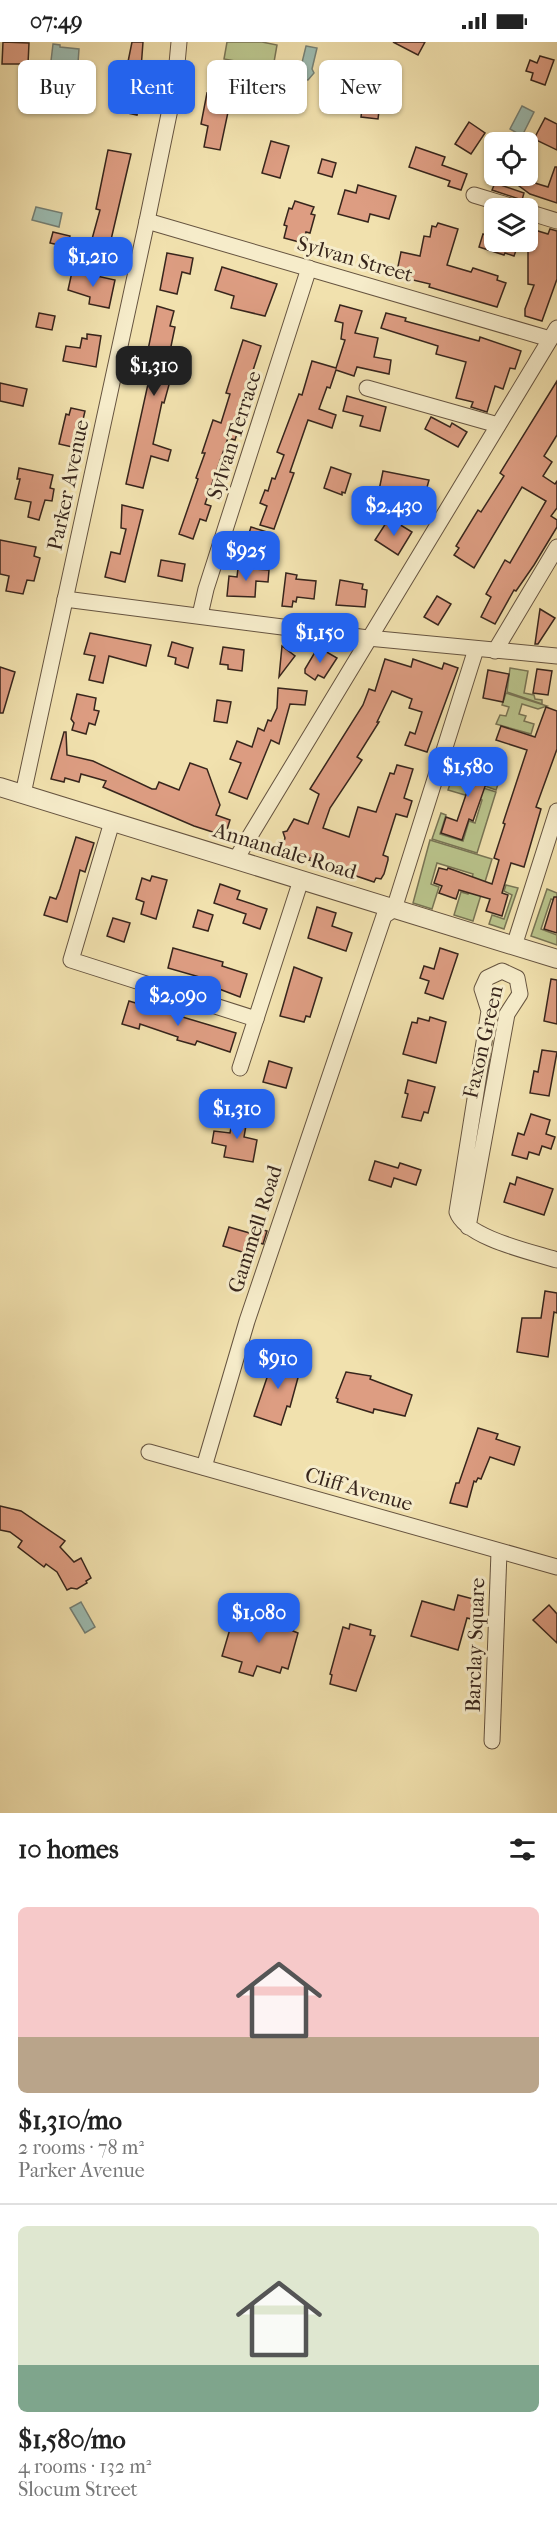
<!DOCTYPE html>
<meta charset="utf-8">
<style>
:root{--surface:#fff;--page:#f2f2f2;--text:#222;--muted:#767676;--line:#e0e0e0;--accent:#2563eb}
body{margin:0;font-family:"IM FELL French Canon",serif;background:var(--page);color:var(--text);height:100vh;display:flex;flex-direction:column;font-size:22px;white-space:nowrap}
*{box-sizing:border-box;margin:0}
p{font-size:20px;color:var(--muted)}
.icon{flex:none;width:33px;height:33px;fill:none;stroke:currentColor;stroke-width:2;stroke-linecap:round;stroke-linejoin:round}
.map{position:relative;height:1771px;overflow:hidden}
.drawer{display:flex;flex-direction:column;background:var(--surface);flex:1}
.drawer>*{flex:none}
.banner{position:absolute;left:18px;top:18px;width:522px;height:54px;display:flex;gap:12px}
.controls{position:absolute;left:484px;top:90px;display:grid;gap:12px}
.controls a{display:grid;place-items:center;width:54px;height:54px;border-radius:9px;background:var(--surface);box-shadow:0 2px 4px #0004;font-size:30px}
.price{position:absolute;translate:-50% -51px;padding:0 14px;border-radius:12px;background:var(--accent);color:#fff;font-size:20px;line-height:39px;filter:drop-shadow(0 2px 3px #0008)}
.price::after{content:'';position:absolute;left:50%;top:36px;width:18px;height:14px;margin-left:-9px;background:inherit;clip-path:polygon(0 0,100% 0,50% 100%)}
.price.selected{background:#222;color:#fff}
ul{padding:0;list-style:none}
li{display:grid;align-content:center;gap:12px;height:318px;padding:0 18px}
li+li{border-top:2px solid var(--line)}
li span{display:grid;place-items:center;height:186px;border-radius:9px;color:#555}
li>.icon{margin-inline-start:auto}
span .icon{width:108px;height:108px;fill:#fffc;stroke-width:1}
li b{font-size:26px}
h2{display:flex;justify-content:space-between;align-items:center;height:72px;padding:0 18px;font-size:26px}
.tag{padding:0 21px;border-radius:9px;background:var(--surface);box-shadow:0 2px 4px #0004;font-size:21px;line-height:54px}
.tag.selected{background:var(--accent);color:#fff}
.status{display:flex;justify-content:space-between;align-items:center;height:42px;padding:0 30px;background:var(--surface);direction:ltr}
.status svg{height:16px;fill:currentColor}
.map>svg:first-child{display:block}
.green{fill:#b9c38b;stroke:#787454;stroke-width:1.5}
.water{fill:#9cbcb2;stroke:#748076;stroke-width:1.5}
.building{fill:#dd9d82;stroke:#37251c;stroke-width:1.5}
.lines{fill:none;stroke-linecap:round;stroke-linejoin:round}
.minor-casing{stroke:#665440;stroke-width:17}
.tertiary-casing{stroke:#665440;stroke-width:20}
.minor{stroke:#f6ecca;stroke-width:15}
.tertiary{stroke:#f6ecca;stroke-width:18}
.labels{text-anchor:middle;stroke-width:6;stroke-linejoin:round;paint-order:stroke}
.street-label{font-size:21px;fill:#37251c;stroke:#f6ecca}
</style>
<div class="status"><b>07:49</b><svg viewBox="0 0 49 12"><path d="M0 12V9h3v3zM5 12V6h3v6zM10 12V3h3v9zM15 12V0h3v12zM26 1h20v11H26zM47 4h2v5h-2z"/></svg></div>
<div class="map">
<svg width="557" height="1771" viewBox="0 0 557 1771">
<rect width="100%" height="100%" fill="#f1e1ae"/>
<filter id="stains"><feTurbulence type="fractalNoise" baseFrequency=".00333" numOctaves="4"/><feColorMatrix values="0 0 0 0 .2 0 0 0 0 .09 0 0 0 0 .02 0 0 0 .5 -.17"/></filter>
<radialGradient id="worn" r=".72"><stop offset=".6" stop-color="#630" stop-opacity="0"/><stop offset="1" stop-color="#630" stop-opacity=".3"/></radialGradient>
<!-- green -->
<g class="green">
<polygon points="227,0 262,0 277,3 273,26 224,17"/>
<polygon points="510,626 528,629 524,651 534,653 535,657 542,658 542,662 507,650"/>
<polygon points="506,651 547,664 538,667 522,662 519,672 526,674 524,679 534,682 531,692 496,682 500,673 506,674 509,665 502,663"/>
<polygon points="489,714 506,720 496,748 485,744 488,734 483,732"/>
<polygon points="452,736 496,750 477,811 432,797 441,771 446,773 440,792 463,799 469,779 475,781 482,758 448,748"/>
<polygon points="430,798 492,817 473,879 454,873 461,850 468,852 473,832 437,821 431,842 439,845 432,867 413,861"/>
<polygon points="506,843 518,846 504,887 489,882 492,873 504,877 512,853 504,849"/>
<polygon points="547,847 557,851 557,859 551,857 541,887 557,893 557,903 531,894"/>
</g>
<!-- water -->
<g class="water">
<polygon points="53,2 60,3 60,5 79,7 78,21 51,19"/>
<polygon points="306,4 317,6 312,27 314,31 308,38 298,37"/>
<polygon points="522,64 534,70 522,94 510,87"/>
<polygon points="36,165 62,171 59,185 32,178"/>
<polygon points="81,1560 95,1585 85,1591 70,1566"/>
</g>
<!-- building -->
<g class="building">
<polygon points="3,0 29,1 28,22 2,22"/>
<polygon points="132,0 143,0 141,27 144,27 141,43 144,43 137,73 118,69"/>
<polygon points="393,0 425,0 418,13"/>
<polygon points="540,14 554,18 545,43 531,38 533,31 526,29 530,18 537,21"/>
<polygon points="359,44 389,47 387,69 379,69 378,77 361,75 362,67 357,66"/>
<polygon points="207,51 231,56 220,108 204,105 208,84 201,82"/>
<polygon points="545,76 557,82 557,108 534,97"/>
<polygon points="469,80 485,91 471,112 455,102"/>
<polygon points="271,99 289,104 280,136 262,131"/>
<polygon points="416,105 445,115 442,123 467,132 461,148 448,144 450,139 409,125"/>
<polygon points="108,108 131,112 110,202 92,197 100,168 96,167"/>
<polygon points="322,117 336,121 332,135 318,131"/>
<polygon points="555,125 557,125 557,161 530,152 511,138 512,134 548,145"/>
<polygon points="495,141 524,151 522,158 492,148"/>
<polygon points="358,143 396,154 389,177 370,172 368,180 338,172 345,148 356,151"/>
<polygon points="295,159 314,165 311,172 315,173 310,191 306,190 303,201 284,196 287,184 284,183 289,166 292,167"/>
<polygon points="438,181 458,187 447,223 471,230 473,226 498,234 497,238 506,241 497,265 429,245 430,242 396,234 401,210 420,214 424,194 430,195 432,184 436,185"/>
<polygon points="528,186 548,192 550,187 557,189 557,237 542,279 525,274 525,267 534,243 528,242"/>
<polygon points="53,190 70,194 67,205 50,201"/>
<polygon points="483,192 495,196 495,200 518,203 514,214 505,211 504,213 479,205"/>
<polygon points="167,211 193,216 190,232 182,230 177,252 160,248"/>
<polygon points="222,225 277,242 265,274 231,266 234,254 215,248"/>
<polygon points="74,229 115,238 109,266 89,262 90,255 68,248 72,230"/>
<polygon points="340,263 362,269 355,291 378,296 374,315 391,318 389,332 357,325 354,334 336,328 330,346 327,345 319,367 336,373 332,386 308,378 290,430 294,431 274,487 260,483 267,464 260,461 265,448 268,449 272,436 275,437 284,413 277,410 299,352 302,353 312,319 336,326 345,298 341,297 343,281 335,279"/>
<polygon points="157,264 174,269 170,284 175,285 170,309 178,310 164,361 162,360 153,402 171,408 168,419 151,414 143,446 126,442 150,333 143,332"/>
<polygon points="39,271 55,274 52,288 36,285"/>
<polygon points="386,271 406,276 405,279 479,299 480,295 521,309 515,327 510,326 503,347 495,344 487,370 471,365 473,360 456,356 466,320 436,312 438,304 381,286"/>
<polygon points="87,292 101,294 96,325 63,319 66,304 80,306 82,296 87,297"/>
<polygon points="243,298 261,304 239,371 243,373 235,398 228,396 205,462 211,464 206,479 200,477 193,497 179,492 198,437 196,436 205,411 202,411 213,378 221,381 230,352 226,351"/>
<polygon points="557,339 557,393 544,414 552,420 543,434 555,442 557,439 557,466 551,474 557,478 557,485 534,523 516,549 514,548 495,582 481,575 491,555 486,552 505,518 510,521 546,459 522,445 474,526 454,513 459,506 456,504 478,468 481,470 504,434 500,431"/>
<polygon points="0,341 27,347 23,364 0,359"/>
<polygon points="347,354 386,365 380,389 360,384 363,374 343,369"/>
<polygon points="71,366 85,369 82,382 86,383 83,397 79,397 77,406 59,402 66,372 69,373"/>
<polygon points="431,375 450,385 452,381 467,390 458,405 425,387"/>
<polygon points="331,425 351,432 345,451 342,450 342,453 324,446"/>
<polygon points="19,426 53,433 50,446 54,447 52,459 45,458 39,478 28,475 31,460 15,457 20,437 17,437"/>
<polygon points="383,429 429,438 419,474 400,470 407,459 378,453"/>
<polygon points="122,463 143,468 125,540 105,535 111,510 120,512 126,487 121,486"/>
<polygon points="394,479 412,490 398,513 375,498 386,481 391,484"/>
<polygon points="251,485 267,490 260,513 244,507"/>
<polygon points="0,498 36,505 34,514 40,516 34,539 27,538 23,552 6,549 9,534 0,532"/>
<polygon points="161,518 185,522 182,539 158,534"/>
<polygon points="238,526 269,528 268,540 256,539 255,555 227,554 229,534 237,535"/>
<polygon points="286,531 297,533 296,537 316,539 314,557 297,555 296,560 293,559 292,565 282,564"/>
<polygon points="340,538 363,542 362,547 367,548 365,565 336,563"/>
<polygon points="437,554 451,562 438,583 424,575"/>
<polygon points="540,567 555,576 538,602 535,602"/>
<polygon points="90,591 151,603 146,624 109,614 103,641 89,638 95,614 84,612"/>
<polygon points="172,600 193,606 188,626 175,622 176,616 168,614"/>
<polygon points="282,604 295,614 279,635"/>
<polygon points="223,605 244,608 242,629 228,627 228,623 220,622"/>
<polygon points="318,605 337,616 324,636 318,633 315,638 305,631 305,627"/>
<polygon points="385,617 411,625 413,617 442,627 444,621 458,626 427,710 405,703 410,690 415,692 422,670 409,666 412,657 392,649 377,680 379,680 357,715 362,718 330,766 323,786 349,795 358,765 376,770 390,731 394,732 397,723 413,727 404,756 412,759 407,775 396,772 383,813 388,815 388,818 384,832 381,837 376,836 374,840 309,818 310,816 282,805 285,796 283,790 287,789 294,777 308,782 319,752 310,747 363,663 369,647 375,649"/>
<polygon points="0,625 15,630 3,671 0,671"/>
<polygon points="537,627 552,629 548,653 533,651"/>
<polygon points="488,628 509,632 503,660 483,656"/>
<polygon points="278,646 307,649 305,663 290,662 279,702 271,698 247,757 229,750 241,721 230,717 237,699 252,705 258,686 264,689 268,678 271,679 277,666"/>
<polygon points="77,652 96,656 94,668 99,669 95,683 89,681 86,692 72,688 74,681 71,677"/>
<polygon points="217,658 231,660 227,681 214,679"/>
<polygon points="546,665 557,669 557,707 536,765 541,767 524,825 511,821 502,851 508,853 502,874 486,869 490,857 459,848 456,857 439,851 442,844 434,841 439,826 447,828 448,826 492,842 499,818 494,816 505,782 503,781 527,708 496,698 501,684 535,695"/>
<polygon points="64,690 66,690 67,713 93,719 152,747 156,747 159,740 179,748 190,721 207,727 220,763 216,773 230,778 225,794 194,784 103,745 106,739 81,732 79,740 65,736 64,740 51,737"/>
<polygon points="471,709 486,714 480,732 488,736 473,779 469,777 462,798 441,791 446,775 457,779 471,738 465,736 468,729 464,728"/>
<polygon points="76,795 94,801 85,830 80,828 67,880 44,873 50,855 56,857 60,847"/>
<polygon points="152,834 167,838 156,877 141,872 144,860 136,857 142,836 150,839"/>
<polygon points="220,842 240,849 237,857 267,867 260,887 243,881 246,872 214,861"/>
<polygon points="554,855 557,855 557,891 544,887"/>
<polygon points="317,865 336,871 332,884 352,891 346,909 308,896"/>
<polygon points="198,868 213,873 208,889 193,885"/>
<polygon points="113,876 130,881 124,900 107,894"/>
<polygon points="173,906 223,920 222,924 247,932 240,955 201,940 203,936 168,926"/>
<polygon points="440,906 458,912 443,957 425,951 429,939 420,936 424,924 434,927"/>
<polygon points="294,925 322,936 310,975 306,974 304,980 280,974"/>
<polygon points="551,937 557,938 557,982 544,979"/>
<polygon points="129,959 236,991 230,1010 197,999 195,1003 177,998 178,995 140,982 139,987 122,982"/>
<polygon points="430,975 446,980 436,1021 403,1012 412,980 417,981 418,976 429,979"/>
<polygon points="542,1008 557,1010 549,1054 530,1051 534,1029 538,1030"/>
<polygon points="269,1019 292,1026 286,1046 263,1040"/>
<polygon points="408,1038 435,1045 428,1071 424,1070 421,1079 402,1075 408,1052 405,1051"/>
<polygon points="234,1070 248,1072 244,1095 257,1098 253,1120 224,1115 226,1104 212,1101 214,1089 230,1091"/>
<polygon points="531,1072 550,1078 546,1092 555,1095 551,1107 542,1104 539,1113 529,1110 527,1117 512,1113 518,1091 524,1093"/>
<polygon points="375,1119 398,1126 400,1121 421,1128 416,1143 394,1136 391,1145 369,1138"/>
<polygon points="517,1135 553,1147 544,1173 504,1160 510,1141 515,1143"/>
<polygon points="229,1185 253,1192 255,1186 267,1189 263,1202 257,1200 252,1213 223,1204"/>
<polygon points="545,1249 557,1251 557,1271 554,1270 548,1315 517,1310 522,1276 541,1276"/>
<polygon points="275,1312 302,1321 290,1365 287,1364 281,1383 254,1374"/>
<polygon points="346,1330 371,1334 370,1337 412,1353 405,1374 374,1367 373,1371 337,1360 338,1357 336,1356"/>
<polygon points="478,1386 498,1392 496,1397 520,1405 514,1423 490,1415 481,1437 478,1436 476,1440 474,1439 467,1465 450,1461 456,1441 459,1441"/>
<polygon points="0,1464 21,1469 65,1499 60,1505 74,1520 81,1516 91,1536 86,1539 87,1541 77,1547 71,1546 67,1548 57,1530 46,1522 44,1525 18,1505 22,1499 10,1490 0,1488"/>
<polygon points="458,1553 477,1558 471,1577 467,1576 458,1608 411,1594 422,1559 454,1568"/>
<polygon points="549,1563 557,1572 557,1601 533,1578"/>
<polygon points="235,1570 294,1587 293,1589 298,1591 288,1627 282,1625 280,1631 257,1624 253,1634 239,1630 242,1620 222,1614"/>
<polygon points="350,1582 371,1588 370,1593 375,1594 356,1649 330,1642 332,1633 330,1632 343,1585 349,1587"/>
</g>
<g class="lines">
<defs>
<g id="minor">
<polyline points="474,153 517,166"/>
<polyline points="528,170 557,179"/>
<polyline points="147,179 550,297"/>
<polyline points="367,346 498,383"/>
<polyline points="65,557 368,596 557,614"/>
<polyline points="200,573 206,547 309,226"/>
<polyline points="495,609 557,505"/>
<polyline points="23,752 147,179 175,43 179,0"/>
<polyline points="112,780 71,918 256,977"/>
<polyline points="236,817 557,286"/>
<polyline points="514,904 557,769"/>
<polyline points="240,1026 301,838"/>
<path d="M468,1185L507,972L520,952L517,936L502,929L487,936L482,947L489,969L457,1170C466,1196 532,1210 557,1218"/>
<polyline points="149,1410 557,1525"/>
<polyline points="204,1425 247,1279 384,874 394,867 476,607"/>
<polyline points="492,1699 499,1510"/>
</g>
<polyline id="tertiary" points="0,745 557,917"/>
</defs>
<!-- minor casing -->
<use href="#minor" class="minor-casing"/>
<!-- tertiary casing -->
<use href="#tertiary" class="tertiary-casing"/>
<!-- minor -->
<use href="#minor" class="minor"/>
<!-- tertiary -->
<use href="#tertiary" class="tertiary"/>
</g>
<g class="labels">
<!-- street labels -->
<g class="street-label">
<text transform="translate(355 217) rotate(16)" y="7">Sylvan Street</text>
<text transform="translate(234 393) rotate(-72)" y="7">Sylvan Terrace</text>
<text transform="translate(68 443) rotate(-78)" y="7">Parker Avenue</text>
<text transform="translate(285 809) rotate(17)" y="7">Annandale Road</text>
<text transform="translate(483 1000) rotate(-77)" y="7">Faxon Green</text>
<text transform="translate(255 1187) rotate(-72)" y="7">Gammell Road</text>
<text transform="translate(359 1447) rotate(16)" y="7">Cliff Avenue</text>
<text transform="translate(475 1603) rotate(-88)" y="7">Barclay Square</text>
</g>
</g>
<rect width="100%" height="100%" filter="url(#stains)"/>
<rect width="100%" height="100%" fill="url(#worn)"/>
</svg>
<div class="controls">
<a><svg class="icon" aria-label="locate" viewBox="0 0 24 24"><circle cx="12" cy="12" r="6"/><path d="M12 2v4M12 18v4M2 12h4M18 12h4"/></svg></a>
<a><svg class="icon" aria-label="layers" viewBox="0 0 24 24"><path d="M12 4l9 5-9 5-9-5zM3 14l9 5 9-5"/></svg></a>
</div>
<b class="price" style="left:93px;top:246px">$1,210</b>
<b class="price selected" style="left:154px;top:355px">$1,310</b>
<b class="price" style="left:394px;top:495px">$2,430</b>
<b class="price" style="left:246px;top:540px">$925</b>
<b class="price" style="left:320px;top:622px">$1,150</b>
<b class="price" style="left:468px;top:756px">$1,580</b>
<b class="price" style="left:178px;top:985px">$2,090</b>
<b class="price" style="left:237px;top:1098px">$1,310</b>
<b class="price" style="left:278px;top:1348px">$910</b>
<b class="price" style="left:259px;top:1602px">$1,080</b>
<div class="banner">
<a class="tag">Buy</a>
<a class="tag selected">Rent</a>
<a class="tag">Filters</a>
<a class="tag">New</a>
</div>
</div>
<section class="drawer">
<h2>10 homes<svg class="icon" aria-label="filters" viewBox="0 0 24 24"><path d="M4 7h16M4 17h16"/><circle cx="9" cy="7" r="2"/><circle cx="15" cy="17" r="2"/></svg></h2>
<ul>
<li><span style="background:linear-gradient(#f6c9c9 70%,#b9a48a 0)"><svg class="icon" aria-label="home" viewBox="0 0 24 24"><path d="M3 11l9-7 9 7M6 9v11h12V9"/></svg></span><div><b>$1,310/mo</b><p>2 rooms · 78 m²</p><p>Parker Avenue</p></div></li>
<li><span style="background:linear-gradient(#dfe7d0 75%,#7fa58c 0)"><svg class="icon" aria-label="home" viewBox="0 0 24 24"><path d="M3 11l9-7 9 7M6 9v11h12V9"/></svg></span><div><b>$1,580/mo</b><p>4 rooms · 132 m²</p><p>Slocum Street</p></div></li>
</ul>
</section>
